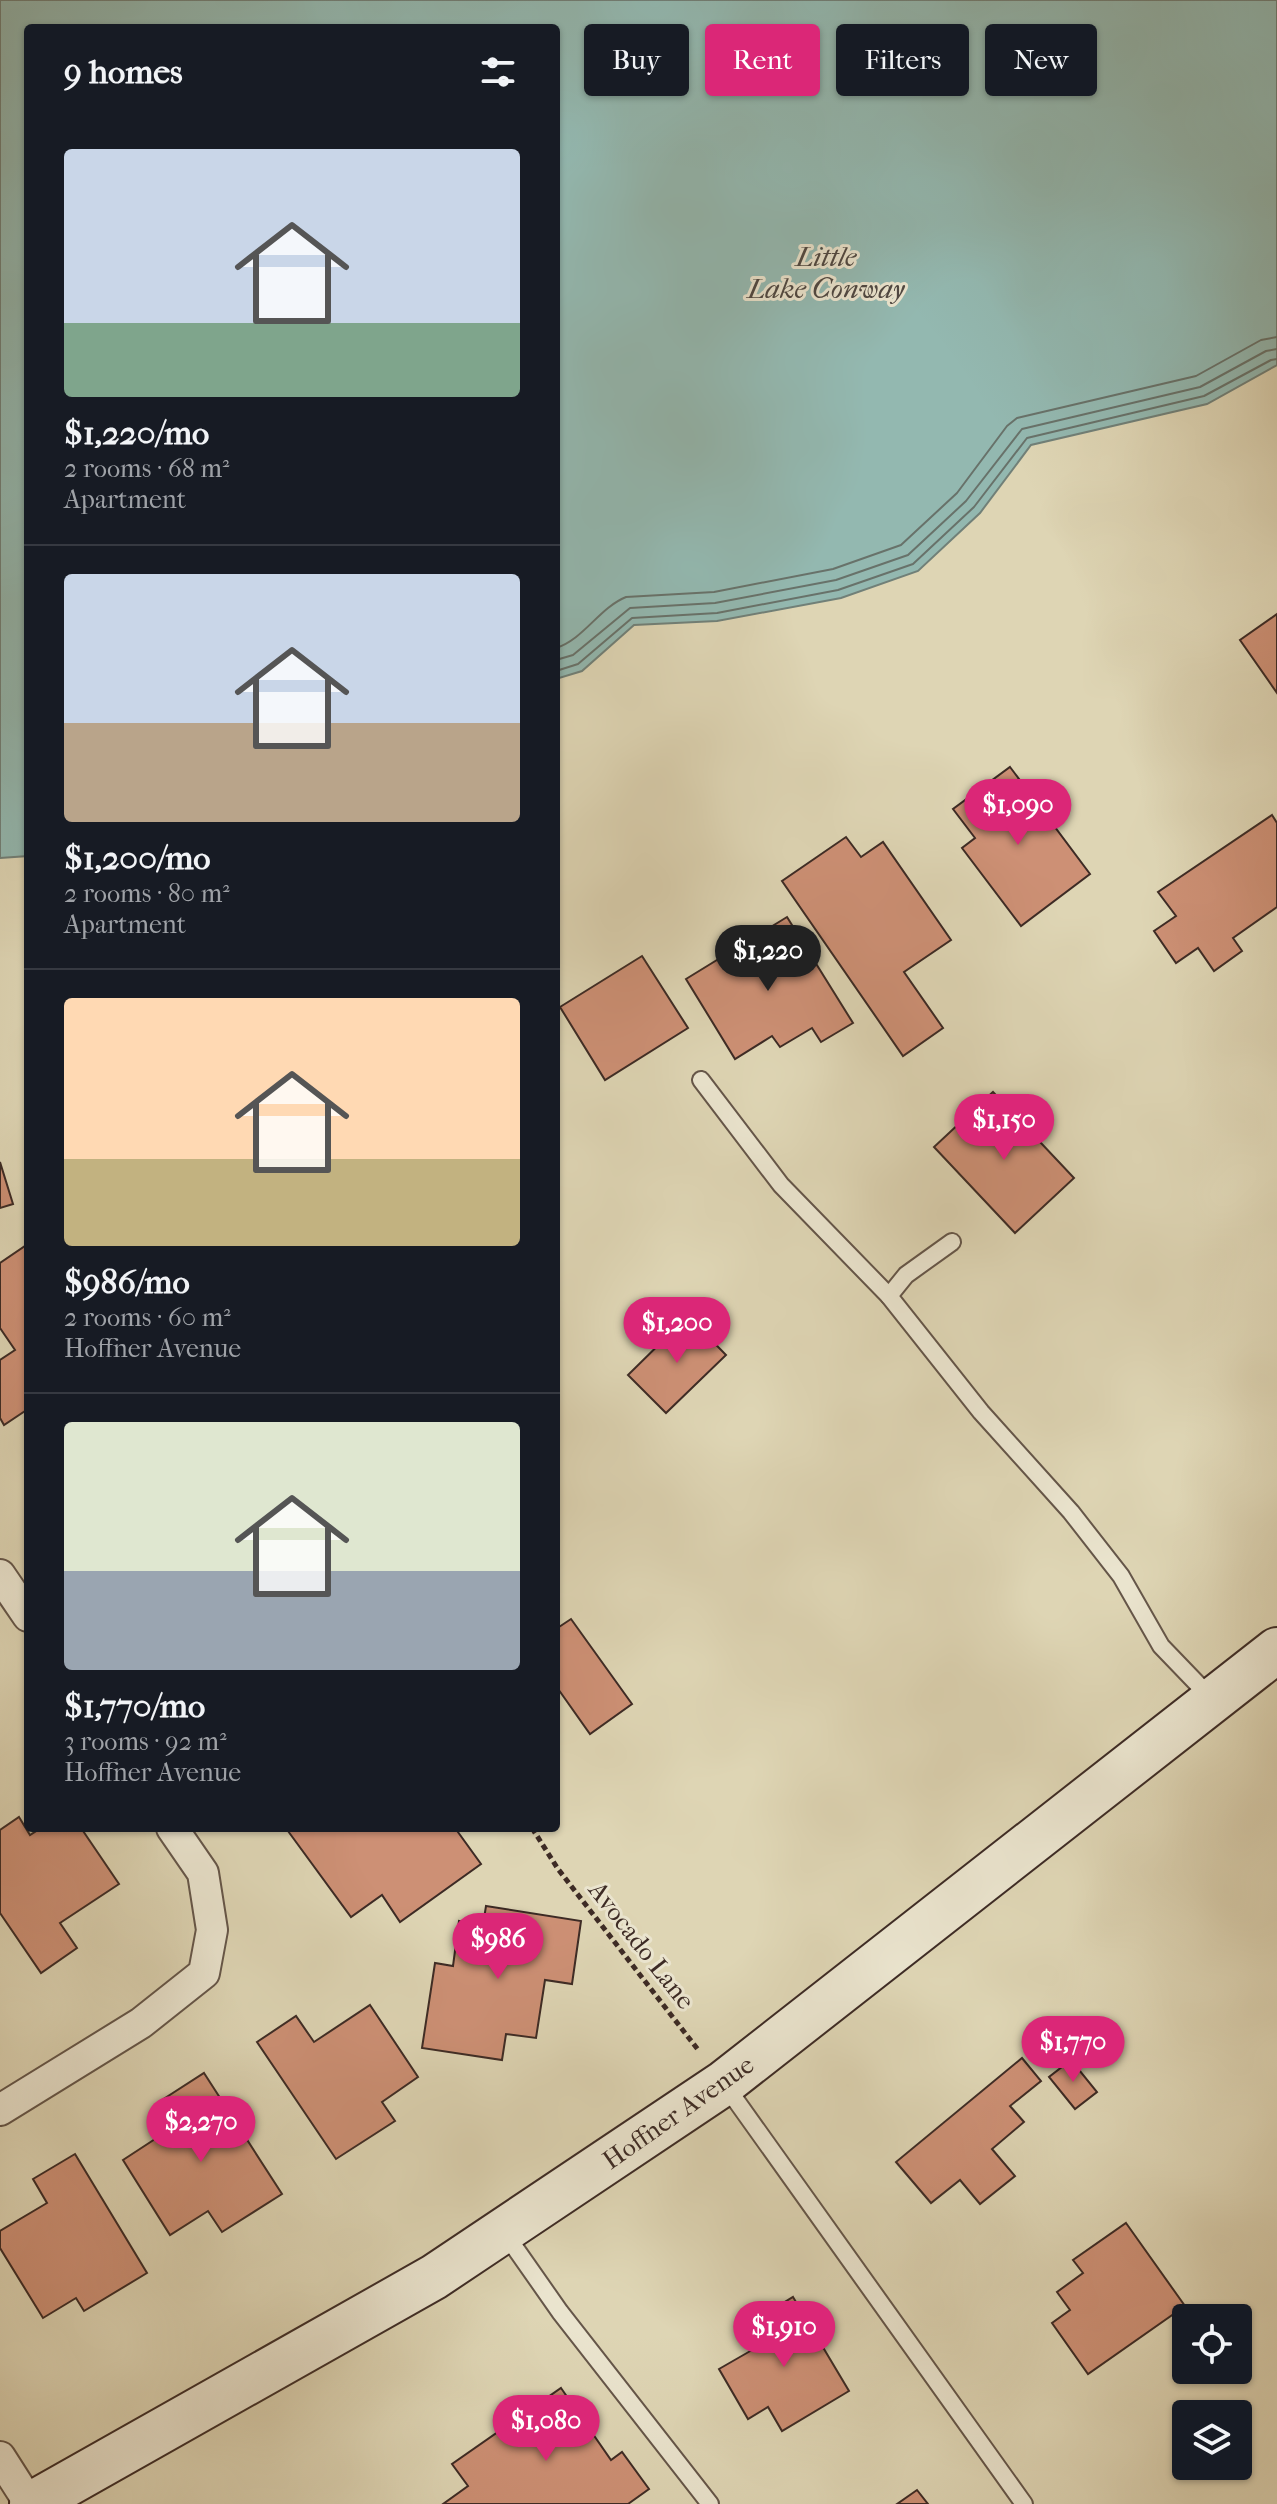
<!DOCTYPE html>
<meta charset="utf-8">
<style>
:root{--surface:#171b24;--page:#20242c;--text:#f1f3f6;--muted:#9ea1a6;--line:#363941;--accent:#db2777}
body{margin:0;font-family:"IM FELL French Canon",serif;background:var(--page);color:var(--text);height:100vh;display:flex;flex-direction:column;font-size:30px;white-space:nowrap}
*{box-sizing:border-box;margin:0}
p{font-size:26px;color:var(--muted)}
.icon{flex:none;width:44px;height:44px;fill:none;stroke:currentColor;stroke-width:2;stroke-linecap:round;stroke-linejoin:round}
.map{position:relative;flex:1;overflow:hidden}
.details{position:absolute;left:24px;top:24px;width:536px;height:1808px;display:flex;flex-direction:column;background:var(--surface);border-radius:8px;box-shadow:0 2px 6px #0004}
.details>*{flex:none}
.guide{position:absolute;left:584px;top:24px;width:572px;height:72px;display:flex;gap:16px}
.fabs{position:absolute;left:1172px;top:2304px;display:grid;gap:16px}
.fabs a{display:grid;place-items:center;width:80px;height:80px;border-radius:8px;background:var(--surface);box-shadow:0 2px 6px #0004;font-size:40px}
.price{position:absolute;translate:-50% -68px;padding:0 18px;border-radius:28px;background:var(--accent);color:#fff;font-size:26px;line-height:52px;filter:drop-shadow(0 2px 4px #0008)}
.price::after{content:'';position:absolute;left:50%;top:48px;width:24px;height:18px;margin-left:-12px;background:inherit;clip-path:polygon(0 0,100% 0,50% 100%)}
.price.on{background:#222;color:#fff}
ul{padding:0;list-style:none}
li{display:grid;align-content:center;gap:16px;height:424px;padding:0 40px}
li+li{border-top:2px solid var(--line)}
li span{display:grid;place-items:center;height:248px;border-radius:8px;color:#555}
li>.icon{margin-inline-start:auto}
span .icon{width:144px;height:144px;fill:#fffc;stroke-width:1}
li b{font-size:34px}
h2{display:flex;justify-content:space-between;align-items:center;height:96px;padding:0 40px;font-size:34px}
.chip{padding:0 28px;border-radius:8px;background:var(--surface);box-shadow:0 2px 6px #0004;font-size:28px;line-height:72px}
.chip.on{background:var(--accent);color:#fff}
.map>svg:first-child{display:block}
.water{fill:#93b8b0;stroke:#718078;stroke-width:2}
.lines{fill:none;stroke-linecap:round;stroke-linejoin:round}
.shore{stroke:#68726a;stroke-width:2}
.building{fill:#cd9075;stroke:#3d2b25;stroke-width:2}
.lane-casing{stroke:#655649;stroke-width:20}
.street-casing{stroke:#655649;stroke-width:34}
.secondary-casing{stroke:#3d2b25;stroke-width:48}
.path{stroke:#3d2b25;stroke-width:5;stroke-dasharray:6 4;stroke-linecap:butt}
.lane{stroke:#eae4ce;stroke-width:16}
.street{stroke:#eae4ce;stroke-width:30}
.secondary{stroke:#eae4ce;stroke-width:44}
.labels{text-anchor:middle;stroke-width:6;stroke-linejoin:round;paint-order:stroke}
.street-label{font-size:26px;fill:#3d2b25;stroke:#eae4ce}
.water-label{font-size:28px;font-style:italic;fill:#4e4741;stroke:#eae4ce}
</style>
<div class="map">
<svg width="1277" height="2504" viewBox="0 0 1277 2504">
<rect width="100%" height="100%" fill="#ded5b4"/>
<filter id="stains"><feTurbulence type="fractalNoise" baseFrequency=".0025" numOctaves="4"/><feColorMatrix values="0 0 0 0 .2 0 0 0 0 .09 0 0 0 0 .02 0 0 0 .5 -.17"/></filter>
<radialGradient id="worn" r=".72"><stop offset=".6" stop-color="#630" stop-opacity="0"/><stop offset="1" stop-color="#630" stop-opacity=".3"/></radialGradient>
<!-- water -->
<polygon class="water" points="0,0 1277,0 1277,365 1207,404 1031,445 980,513 918,571 841,598 717,621 634,625 582,671 556,679 556,28 28,28 28,856 0,858"/>
<g class="lines">
<!-- shore -->
<g class="shore">
<path d="M556,648C584,639 599,608 626,597L714,592L833,569L901,545L957,493L1007,426L1017,418L1196,376L1261,340L1277,337"/>
<polyline points="556,660 573,655 630,608 715,603 836,580 908,555 966,501 1022,429 1200,387 1266,351 1277,349"/>
<polyline points="556,671 578,664 632,618 717,613 838,590 913,564 974,507 1027,438 1204,396 1271,360 1277,359"/>
</g>
</g>
<!-- building -->
<g class="building">
<polygon points="1277,614 1277,693 1240,640"/>
<polygon points="1010,767 1090,874 1021,926 962,848 975,838 953,809"/>
<polygon points="1272,815 1277,823 1277,907 1233,938 1242,951 1214,971 1198,948 1176,963 1154,931 1176,916 1158,892"/>
<polygon points="846,837 861,857 883,842 951,940 904,972 943,1028 903,1056 782,881"/>
<polygon points="787,917 853,1023 821,1042 812,1028 780,1047 772,1036 735,1059 686,979"/>
<polygon points="642,956 688,1028 605,1080 560,1007"/>
<polygon points="993,1092 1074,1178 1015,1233 934,1147"/>
<polygon points="0,1162 13,1204 0,1208"/>
<polygon points="28,1244 28,1409 4,1425 0,1418 0,1360 15,1350 0,1328 0,1263"/>
<polygon points="688,1316 726,1355 666,1413 628,1375"/>
<polygon points="571,1619 632,1704 590,1734 556,1686 556,1629"/>
<polygon points="19,1817 30,1835 41,1828 81,1828 119,1884 60,1923 77,1948 41,1973 0,1913 0,1830"/>
<polygon points="292,1828 455,1828 481,1864 400,1922 382,1895 351,1917 288,1831"/>
<polygon points="486,1906 581,1921 572,1984 545,1980 536,2038 506,2034 502,2060 422,2048 435,1963 453,1966 459,1921 483,1925"/>
<polygon points="370,2005 418,2077 382,2102 395,2121 336,2159 257,2042 296,2016 314,2042"/>
<polygon points="1022,2058 1041,2081 1010,2106 1024,2122 992,2149 1015,2176 980,2204 960,2180 931,2203 896,2162"/>
<polygon points="1071,2060 1097,2092 1075,2109 1049,2077"/>
<polygon points="204,2073 282,2194 222,2232 208,2211 170,2235 123,2160 178,2124 162,2100"/>
<polygon points="75,2154 147,2273 84,2311 76,2298 43,2318 0,2248 0,2231 47,2203 33,2179"/>
<polygon points="1126,2223 1185,2306 1088,2374 1052,2323 1070,2310 1057,2292 1083,2273 1073,2260"/>
<polygon points="793,2297 849,2391 782,2431 768,2407 748,2419 719,2369 759,2346 747,2325"/>
<polygon points="561,2388 611,2460 622,2452 649,2489 628,2504 443,2504 468,2486 452,2464"/>
<polygon points="917,2490 928,2504 897,2504"/>
</g>
<g class="lines">
<defs>
<g id="lane">
<polyline points="701,1080 781,1185 889,1296"/>
<polyline points="952,1242 906,1275 889,1296 981,1412 1071,1512 1121,1576 1161,1646 1212,1699"/>
<polyline points="725,2085 1024,2504"/>
<polyline points="504,2232 560,2312 710,2504"/>
</g>
<g id="street">
<polyline points="0,1575 28,1616"/>
<polyline points="0,2110 141,2023 204,1973 212,1930 203,1873 172,1828"/>
<polyline points="0,2457 30,2504"/>
</g>
<polyline id="secondary" points="32,2504 434,2277 724,2083 1277,1650"/>
</defs>
<!-- lane casing -->
<use href="#lane" class="lane-casing"/>
<!-- street casing -->
<use href="#street" class="street-casing"/>
<!-- secondary casing -->
<use href="#secondary" class="secondary-casing"/>
<!-- path -->
<polyline class="path" points="532,1828 558,1869 699,2051"/>
<!-- lane -->
<use href="#lane" class="lane"/>
<!-- street -->
<use href="#street" class="street"/>
<!-- secondary -->
<use href="#secondary" class="secondary"/>
</g>
<g class="labels">
<!-- street labels -->
<g class="street-label">
<text transform="translate(642 1945) rotate(52)" y="9">Avocado Lane</text>
<text transform="translate(678 2112) rotate(-35)" y="9">Hoffner Avenue</text>
</g>
<!-- water labels -->
<g class="water-label">
<text x="826" y="266">Little<tspan x="826" dy="32">Lake Conway</tspan></text>
</g>
</g>
<rect width="100%" height="100%" filter="url(#stains)"/>
<rect width="100%" height="100%" fill="url(#worn)"/>
</svg>
<div class="fabs">
<a><svg class="icon" aria-label="locate" viewBox="0 0 24 24"><circle cx="12" cy="12" r="6"/><path d="M12 2v4M12 18v4M2 12h4M18 12h4"/></svg></a>
<a><svg class="icon" aria-label="layers" viewBox="0 0 24 24"><path d="M12 4l9 5-9 5-9-5zM3 14l9 5 9-5"/></svg></a>
</div>
<b class="price" style="left:1018px;top:847px">$1,090</b>
<b class="price on" style="left:768px;top:993px">$1,220</b>
<b class="price" style="left:1004px;top:1162px">$1,150</b>
<b class="price" style="left:677px;top:1365px">$1,200</b>
<b class="price" style="left:498px;top:1981px">$986</b>
<b class="price" style="left:1073px;top:2084px">$1,770</b>
<b class="price" style="left:201px;top:2164px">$2,270</b>
<b class="price" style="left:784px;top:2369px">$1,910</b>
<b class="price" style="left:546px;top:2463px">$1,080</b>
<div class="guide">
<a class="chip">Buy</a>
<a class="chip on">Rent</a>
<a class="chip">Filters</a>
<a class="chip">New</a>
</div>
<section class="details">
<h2>9 homes<svg class="icon" aria-label="filters" viewBox="0 0 24 24"><path d="M4 7h16M4 17h16"/><circle cx="9" cy="7" r="2"/><circle cx="15" cy="17" r="2"/></svg></h2>
<ul>
<li><span style="background:linear-gradient(#c9d6e8 70%,#7fa58c 0)"><svg class="icon" aria-label="home" viewBox="0 0 24 24"><path d="M3 11l9-7 9 7M6 9v11h12V9"/></svg></span><div><b>$1,220/mo</b><p>2 rooms · 68 m²</p><p>Apartment</p></div></li>
<li><span style="background:linear-gradient(#c9d6e8 60%,#b9a48a 0)"><svg class="icon" aria-label="home" viewBox="0 0 24 24"><path d="M3 11l9-7 9 7M6 9v11h12V9"/></svg></span><div><b>$1,200/mo</b><p>2 rooms · 80 m²</p><p>Apartment</p></div></li>
<li><span style="background:linear-gradient(#ffd9b3 65%,#c2b280 0)"><svg class="icon" aria-label="home" viewBox="0 0 24 24"><path d="M3 11l9-7 9 7M6 9v11h12V9"/></svg></span><div><b>$986/mo</b><p>2 rooms · 60 m²</p><p>Hoffner Avenue</p></div></li>
<li><span style="background:linear-gradient(#dfe7d0 60%,#9aa5b1 0)"><svg class="icon" aria-label="home" viewBox="0 0 24 24"><path d="M3 11l9-7 9 7M6 9v11h12V9"/></svg></span><div><b>$1,770/mo</b><p>3 rooms · 92 m²</p><p>Hoffner Avenue</p></div></li>
</ul>
</section>
</div>
